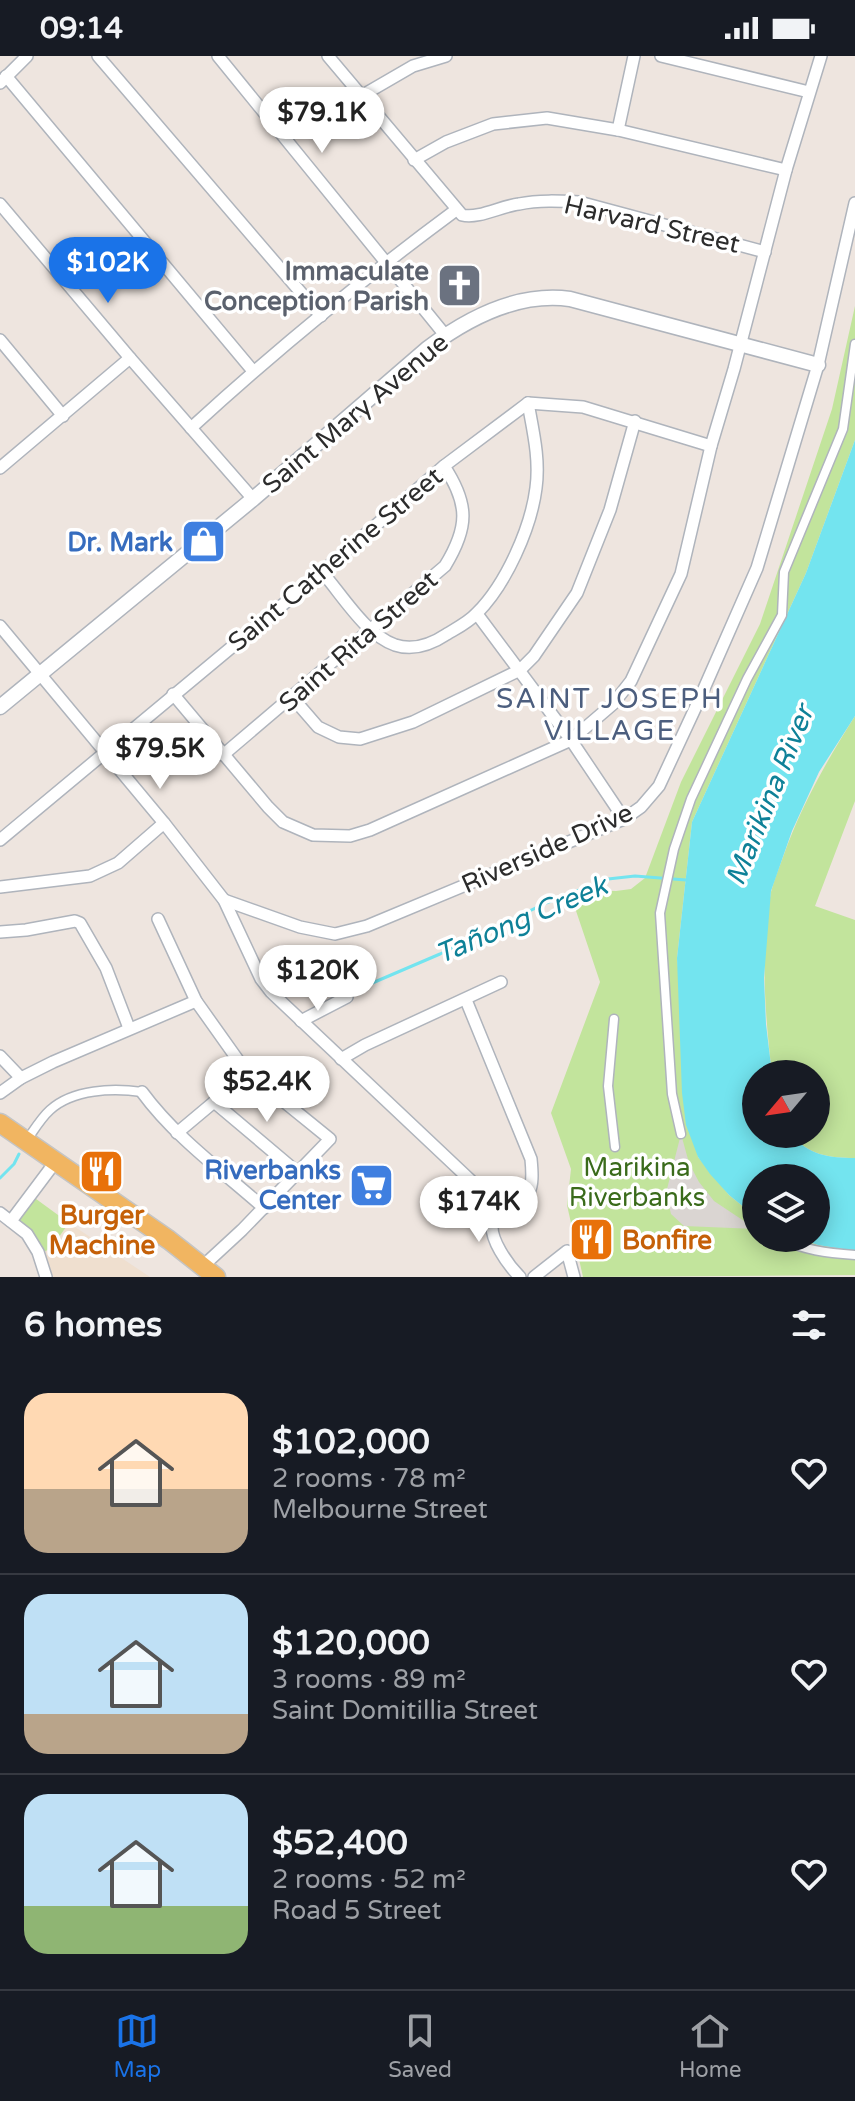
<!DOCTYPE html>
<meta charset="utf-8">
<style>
:root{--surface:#171b24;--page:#20242c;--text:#f1f3f6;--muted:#9ea1a6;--line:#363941;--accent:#1a73e8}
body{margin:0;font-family:"Varela Round",sans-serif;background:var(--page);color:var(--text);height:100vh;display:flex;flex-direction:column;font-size:30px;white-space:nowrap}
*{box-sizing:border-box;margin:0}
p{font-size:26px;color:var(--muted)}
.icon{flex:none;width:44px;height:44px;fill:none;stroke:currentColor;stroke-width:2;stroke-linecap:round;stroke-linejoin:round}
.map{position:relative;height:1221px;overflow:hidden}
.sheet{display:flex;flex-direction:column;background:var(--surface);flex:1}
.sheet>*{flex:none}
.needle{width:52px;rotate:241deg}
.controls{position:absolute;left:742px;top:1004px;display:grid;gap:16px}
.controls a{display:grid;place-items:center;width:88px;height:88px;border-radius:50%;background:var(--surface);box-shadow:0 4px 20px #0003;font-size:40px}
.price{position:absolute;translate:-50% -68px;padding:0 18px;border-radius:28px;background:#fff;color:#222;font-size:26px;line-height:52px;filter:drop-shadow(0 2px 4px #0008)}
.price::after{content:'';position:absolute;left:50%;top:48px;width:24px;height:18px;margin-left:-12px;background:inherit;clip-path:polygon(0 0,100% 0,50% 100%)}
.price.current{background:var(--accent);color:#fff}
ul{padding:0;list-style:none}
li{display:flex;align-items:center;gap:24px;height:200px;padding:0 24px}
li+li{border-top:2px solid var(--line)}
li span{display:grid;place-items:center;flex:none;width:224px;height:160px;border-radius:24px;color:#555}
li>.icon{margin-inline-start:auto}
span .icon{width:96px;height:96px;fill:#fffc;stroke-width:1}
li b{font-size:34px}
h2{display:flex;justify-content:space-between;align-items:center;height:96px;padding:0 24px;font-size:34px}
.status{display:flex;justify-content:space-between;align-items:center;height:56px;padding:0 40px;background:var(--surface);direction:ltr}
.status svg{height:22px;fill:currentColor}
.dock{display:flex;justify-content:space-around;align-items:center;height:112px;border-top:2px solid var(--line);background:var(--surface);font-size:22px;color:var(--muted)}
.dock a{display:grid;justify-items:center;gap:4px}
.dock .current{color:var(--accent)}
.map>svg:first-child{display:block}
.education{fill:#efdfcf}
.green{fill:#c2e49c}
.plaza{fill:#dad5d2}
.water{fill:#73e4ef}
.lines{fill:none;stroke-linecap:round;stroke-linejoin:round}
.stream{stroke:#73e4ef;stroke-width:3}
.pedestrian-casing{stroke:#afb4bc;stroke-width:11}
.minor-casing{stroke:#afb4bc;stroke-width:14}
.tertiary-casing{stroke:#afb4bc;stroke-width:17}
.primary-casing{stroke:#c4c4c4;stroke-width:21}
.pedestrian{stroke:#fff;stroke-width:8}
.minor{stroke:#fff;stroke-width:11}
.tertiary{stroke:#fff;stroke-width:14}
.primary{stroke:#f1b561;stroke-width:18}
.labels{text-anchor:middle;stroke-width:7;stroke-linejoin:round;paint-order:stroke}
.street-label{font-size:26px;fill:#2c2c2c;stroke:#fff}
.worship-label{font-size:26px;font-weight:bold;fill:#5b616d;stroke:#fff;text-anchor:end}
.shop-label{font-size:26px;font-weight:bold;fill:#366cbe;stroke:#fff;text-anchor:end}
.park-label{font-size:26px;fill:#3a6b1b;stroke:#fff}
.food-label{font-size:26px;font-weight:bold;fill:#c56008;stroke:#fff}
.neighbourhood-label{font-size:28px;letter-spacing:2px;fill:#4c5e7e;stroke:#fff}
.water-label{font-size:28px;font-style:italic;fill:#0e8198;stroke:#fff}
</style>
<div class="status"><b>09:14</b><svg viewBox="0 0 49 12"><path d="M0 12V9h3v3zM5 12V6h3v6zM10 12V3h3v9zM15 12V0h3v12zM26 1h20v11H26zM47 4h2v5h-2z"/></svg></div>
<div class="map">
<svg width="855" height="1221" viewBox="0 0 855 1221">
<rect width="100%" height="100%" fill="#eee5df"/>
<!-- education -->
<polygon class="education" points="69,1167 150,1221 49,1221 44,1196 51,1192"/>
<!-- green -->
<g class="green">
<polygon points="855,250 855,384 806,517 692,766 677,902 698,1101 729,1139 756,1161 756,1182 798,1182 818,1189 855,1195 855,1219 583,1221 567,1149 571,1113 551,1057 600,926 571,840 588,834 616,835 631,833 645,822 681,726 760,568 832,353"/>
<path d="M855,660V745L815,850L855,864V1102C831,1102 806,1099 792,1078H816V1018H772C765,959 760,895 771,836C774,824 779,812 783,801C801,750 826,706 855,660Z"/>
<polygon points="32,1140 69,1167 51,1192 44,1196 38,1186 15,1163"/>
</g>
<!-- plaza -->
<polygon class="plaza" points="681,1078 689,1107 699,1126 714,1145 756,1173 684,1170 671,1158 666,1137"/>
<!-- water -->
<path class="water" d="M855,384V660L819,716L792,775L771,835L764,922L766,968L772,1018H756V1078H792C806,1099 831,1102 855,1102V1195L818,1189L798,1182H816V1122H756V1161L729,1139L710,1118L698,1101L686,1069L682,1037L677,902L692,766L806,517Z"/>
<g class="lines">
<!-- stream -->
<g class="stream">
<polyline points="278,931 310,914 356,934 440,898 546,847 608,823 635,820 686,824"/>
<polyline points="0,1122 14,1108 19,1098"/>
</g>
<defs>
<g id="pedestrian">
<polyline points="614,963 608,1030 615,1091"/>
<polyline points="681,1078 672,1038 660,857 674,793 691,743 747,623 782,559 784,516 843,373 855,288"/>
<path d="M27,1084C34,1074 41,1062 50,1054C73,1033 113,1032 142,1036"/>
<path d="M778,1182C803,1194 827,1197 855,1199"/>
</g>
<g id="minor">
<polyline points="98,0 321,260"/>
<polyline points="218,0 445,279"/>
<path d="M328,0L462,159C479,163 501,150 519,148C539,144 559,145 579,146L765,196"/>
<polyline points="661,0 809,36"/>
<polyline points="6,20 253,315"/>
<polyline points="0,27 27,0"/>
<polyline points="363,39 413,10 446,0"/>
<polyline points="618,74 634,0"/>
<polyline points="414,104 446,86 493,68 547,62 618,74 786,114"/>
<polyline points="0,148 130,302 253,443"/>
<polyline points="0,284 63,360"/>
<path d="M191,372C275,295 364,222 456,154"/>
<polyline points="0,412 130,302"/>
<path d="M322,516C343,540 365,578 395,589C413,595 432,588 447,578C457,572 469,566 477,557C506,528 531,472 536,432C540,403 533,375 528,347"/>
<polyline points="477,558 571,684 624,763"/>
<polyline points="0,570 164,767 224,844 261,923 271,936 501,1153"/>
<polyline points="173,638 268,751 283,766 313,779 350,780 370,774 571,684 613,648 631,625 681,518 711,390 734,313 786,114 821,0"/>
<polyline points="292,641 318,671 339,681 360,683 413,666 520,614 534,600 577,537 610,454 635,365"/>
<path d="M223,699L445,510C469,471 469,448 444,410"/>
<polyline points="0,784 322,516 444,410 528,347 583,351 711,390"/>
<polyline points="0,831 90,820 118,807 164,767"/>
<polyline points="224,844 300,871 335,878 367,870 624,763 641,751 659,730 699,644 757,512 818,309 855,147"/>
<polyline points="158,863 196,945 245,1014 330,1083 242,1174 203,1210"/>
<polyline points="0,876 26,874 75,865 80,867 106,912 129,972"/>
<path d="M466,944L531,1103C534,1133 532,1146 501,1153"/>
<polyline points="301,965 347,941"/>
<polyline points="0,1000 21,1022"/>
<polyline points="341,1003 365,989 501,926"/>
<path d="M142,1036C175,1081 222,1115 264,1152"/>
<polyline points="0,1037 21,1022 53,1006 196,945"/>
<polyline points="214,1046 297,1116"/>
<polyline points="177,1077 214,1046 245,1014"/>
<path d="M501,1153C498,1157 495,1160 493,1164C487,1181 509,1210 520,1221"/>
<polyline points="0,1157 27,1178 38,1196 46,1221"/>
<polyline points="11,1165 56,1105"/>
<polyline points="534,1221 567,1195 574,1221"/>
</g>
<path id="tertiary" d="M0,651L253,443L428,292C468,262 519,236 570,243L818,309"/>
<polyline id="primary" points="0,1067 169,1184 216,1221"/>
</defs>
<!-- pedestrian casing -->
<use href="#pedestrian" class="pedestrian-casing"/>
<!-- minor casing -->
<use href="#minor" class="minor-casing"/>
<!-- tertiary casing -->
<use href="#tertiary" class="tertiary-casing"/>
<!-- primary casing -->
<use href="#primary" class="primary-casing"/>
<!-- pedestrian -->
<use href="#pedestrian" class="pedestrian"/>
<!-- minor -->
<use href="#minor" class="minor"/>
<!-- tertiary -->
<use href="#tertiary" class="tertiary"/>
<!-- primary -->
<use href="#primary" class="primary"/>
</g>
<!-- icons -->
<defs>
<symbol id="church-square" viewBox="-11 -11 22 22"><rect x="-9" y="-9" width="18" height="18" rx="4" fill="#6b7280" stroke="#fff"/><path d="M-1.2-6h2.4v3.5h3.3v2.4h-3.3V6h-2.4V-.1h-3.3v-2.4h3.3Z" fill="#fff"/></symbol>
<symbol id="shop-square" viewBox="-11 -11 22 22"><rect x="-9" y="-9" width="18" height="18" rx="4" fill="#3f7fe0" stroke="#fff"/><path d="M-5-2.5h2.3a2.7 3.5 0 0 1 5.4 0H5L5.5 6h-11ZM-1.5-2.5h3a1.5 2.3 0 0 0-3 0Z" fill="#fff"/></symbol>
<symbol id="restaurant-square" viewBox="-11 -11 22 22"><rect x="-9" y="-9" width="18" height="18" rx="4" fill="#e8710a" stroke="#fff"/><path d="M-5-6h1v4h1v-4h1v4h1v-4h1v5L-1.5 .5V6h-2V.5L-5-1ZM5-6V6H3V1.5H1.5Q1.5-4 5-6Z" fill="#fff"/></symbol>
<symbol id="supermarket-square" viewBox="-11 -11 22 22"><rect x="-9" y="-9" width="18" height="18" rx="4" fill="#3f7fe0" stroke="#fff"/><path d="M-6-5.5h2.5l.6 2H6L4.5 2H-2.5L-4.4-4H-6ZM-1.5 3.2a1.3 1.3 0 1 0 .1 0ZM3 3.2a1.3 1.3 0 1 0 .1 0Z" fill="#fff"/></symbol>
</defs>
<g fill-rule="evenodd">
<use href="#church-square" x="434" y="204" width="51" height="51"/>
<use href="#shop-square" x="178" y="460" width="51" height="51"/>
<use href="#restaurant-square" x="76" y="1090" width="51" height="51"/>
<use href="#supermarket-square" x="346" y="1104" width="51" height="51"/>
<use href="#restaurant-square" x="566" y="1158" width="51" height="51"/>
</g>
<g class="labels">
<!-- street labels -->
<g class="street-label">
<text transform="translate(652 168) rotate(13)" y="9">Harvard Street</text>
<text transform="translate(355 357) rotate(-40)" y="9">Saint Mary Avenue</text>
<text transform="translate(335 503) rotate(-40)" y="9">Saint Catherine Street</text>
<text transform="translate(358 585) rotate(-41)" y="9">Saint Rita Street</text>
<text transform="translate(547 792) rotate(-24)" y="9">Riverside Drive</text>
</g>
<!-- worship labels -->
<g class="worship-label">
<text x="429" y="224">Immaculate<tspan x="429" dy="30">Conception Parish</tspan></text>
</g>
<!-- shop labels -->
<g class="shop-label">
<text x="173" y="495">Dr. Mark</text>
<text x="341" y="1123">Riverbanks<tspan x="341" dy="30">Center</tspan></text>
</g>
<!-- park labels -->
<g class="park-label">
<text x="637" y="1120">Marikina<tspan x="637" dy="30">Riverbanks</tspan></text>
</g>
<!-- food labels -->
<g class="food-label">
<text x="102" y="1168">Burger<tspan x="102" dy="30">Machine</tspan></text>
<text x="622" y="1193" text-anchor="start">Bonfire</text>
</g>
<!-- neighbourhood labels -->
<g class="neighbourhood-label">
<text x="610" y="652">SAINT JOSEPH<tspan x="610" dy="32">VILLAGE</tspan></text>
</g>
<!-- water labels -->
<g class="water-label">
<text transform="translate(769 739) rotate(-68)" y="10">Marikina River</text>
<text transform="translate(521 863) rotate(-23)" y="10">Tañong Creek</text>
</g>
</g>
</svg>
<div class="controls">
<a><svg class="needle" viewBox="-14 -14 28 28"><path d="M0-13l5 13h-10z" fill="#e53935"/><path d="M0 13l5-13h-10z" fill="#9ea1a6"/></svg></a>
<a><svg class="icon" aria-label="layers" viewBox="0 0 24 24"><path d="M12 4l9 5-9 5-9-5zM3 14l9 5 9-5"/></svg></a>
</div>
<b class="price" style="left:322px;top:99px">$79.1K</b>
<b class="price current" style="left:108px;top:249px">$102K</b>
<b class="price" style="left:160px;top:735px">$79.5K</b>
<b class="price" style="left:318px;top:957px">$120K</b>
<b class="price" style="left:267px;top:1068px">$52.4K</b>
<b class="price" style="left:479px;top:1188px">$174K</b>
</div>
<section class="sheet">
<h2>6 homes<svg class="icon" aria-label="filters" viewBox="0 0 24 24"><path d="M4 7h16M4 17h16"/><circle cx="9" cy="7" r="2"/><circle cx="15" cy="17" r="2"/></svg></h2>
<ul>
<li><span style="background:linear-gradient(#ffd9b3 60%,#b9a48a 0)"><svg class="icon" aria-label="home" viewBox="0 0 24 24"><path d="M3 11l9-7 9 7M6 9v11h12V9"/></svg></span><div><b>$102,000</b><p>2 rooms · 78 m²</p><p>Melbourne Street</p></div><svg class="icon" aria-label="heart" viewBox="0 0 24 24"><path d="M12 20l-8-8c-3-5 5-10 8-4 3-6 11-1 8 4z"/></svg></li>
<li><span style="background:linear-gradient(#bfe0f5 75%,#b9a48a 0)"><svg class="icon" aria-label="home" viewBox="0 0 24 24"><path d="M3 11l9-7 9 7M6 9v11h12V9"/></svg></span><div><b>$120,000</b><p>3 rooms · 89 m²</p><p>Saint Domitillia Street</p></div><svg class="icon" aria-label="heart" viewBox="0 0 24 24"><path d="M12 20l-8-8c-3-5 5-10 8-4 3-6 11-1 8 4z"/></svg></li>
<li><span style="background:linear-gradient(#bfe0f5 70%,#8fb573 0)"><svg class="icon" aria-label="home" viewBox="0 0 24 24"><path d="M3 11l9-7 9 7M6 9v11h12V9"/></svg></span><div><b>$52,400</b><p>2 rooms · 52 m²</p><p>Road 5 Street</p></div><svg class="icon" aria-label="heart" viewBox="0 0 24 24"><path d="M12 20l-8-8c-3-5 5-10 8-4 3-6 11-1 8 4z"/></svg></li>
</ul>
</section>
<nav class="dock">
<a class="current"><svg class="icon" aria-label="map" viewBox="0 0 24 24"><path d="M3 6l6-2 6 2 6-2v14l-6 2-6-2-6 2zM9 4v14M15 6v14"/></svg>Map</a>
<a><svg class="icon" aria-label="saved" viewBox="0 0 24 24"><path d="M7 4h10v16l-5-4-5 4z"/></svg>Saved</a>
<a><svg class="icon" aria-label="home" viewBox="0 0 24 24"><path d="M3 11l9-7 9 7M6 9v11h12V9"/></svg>Home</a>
</nav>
